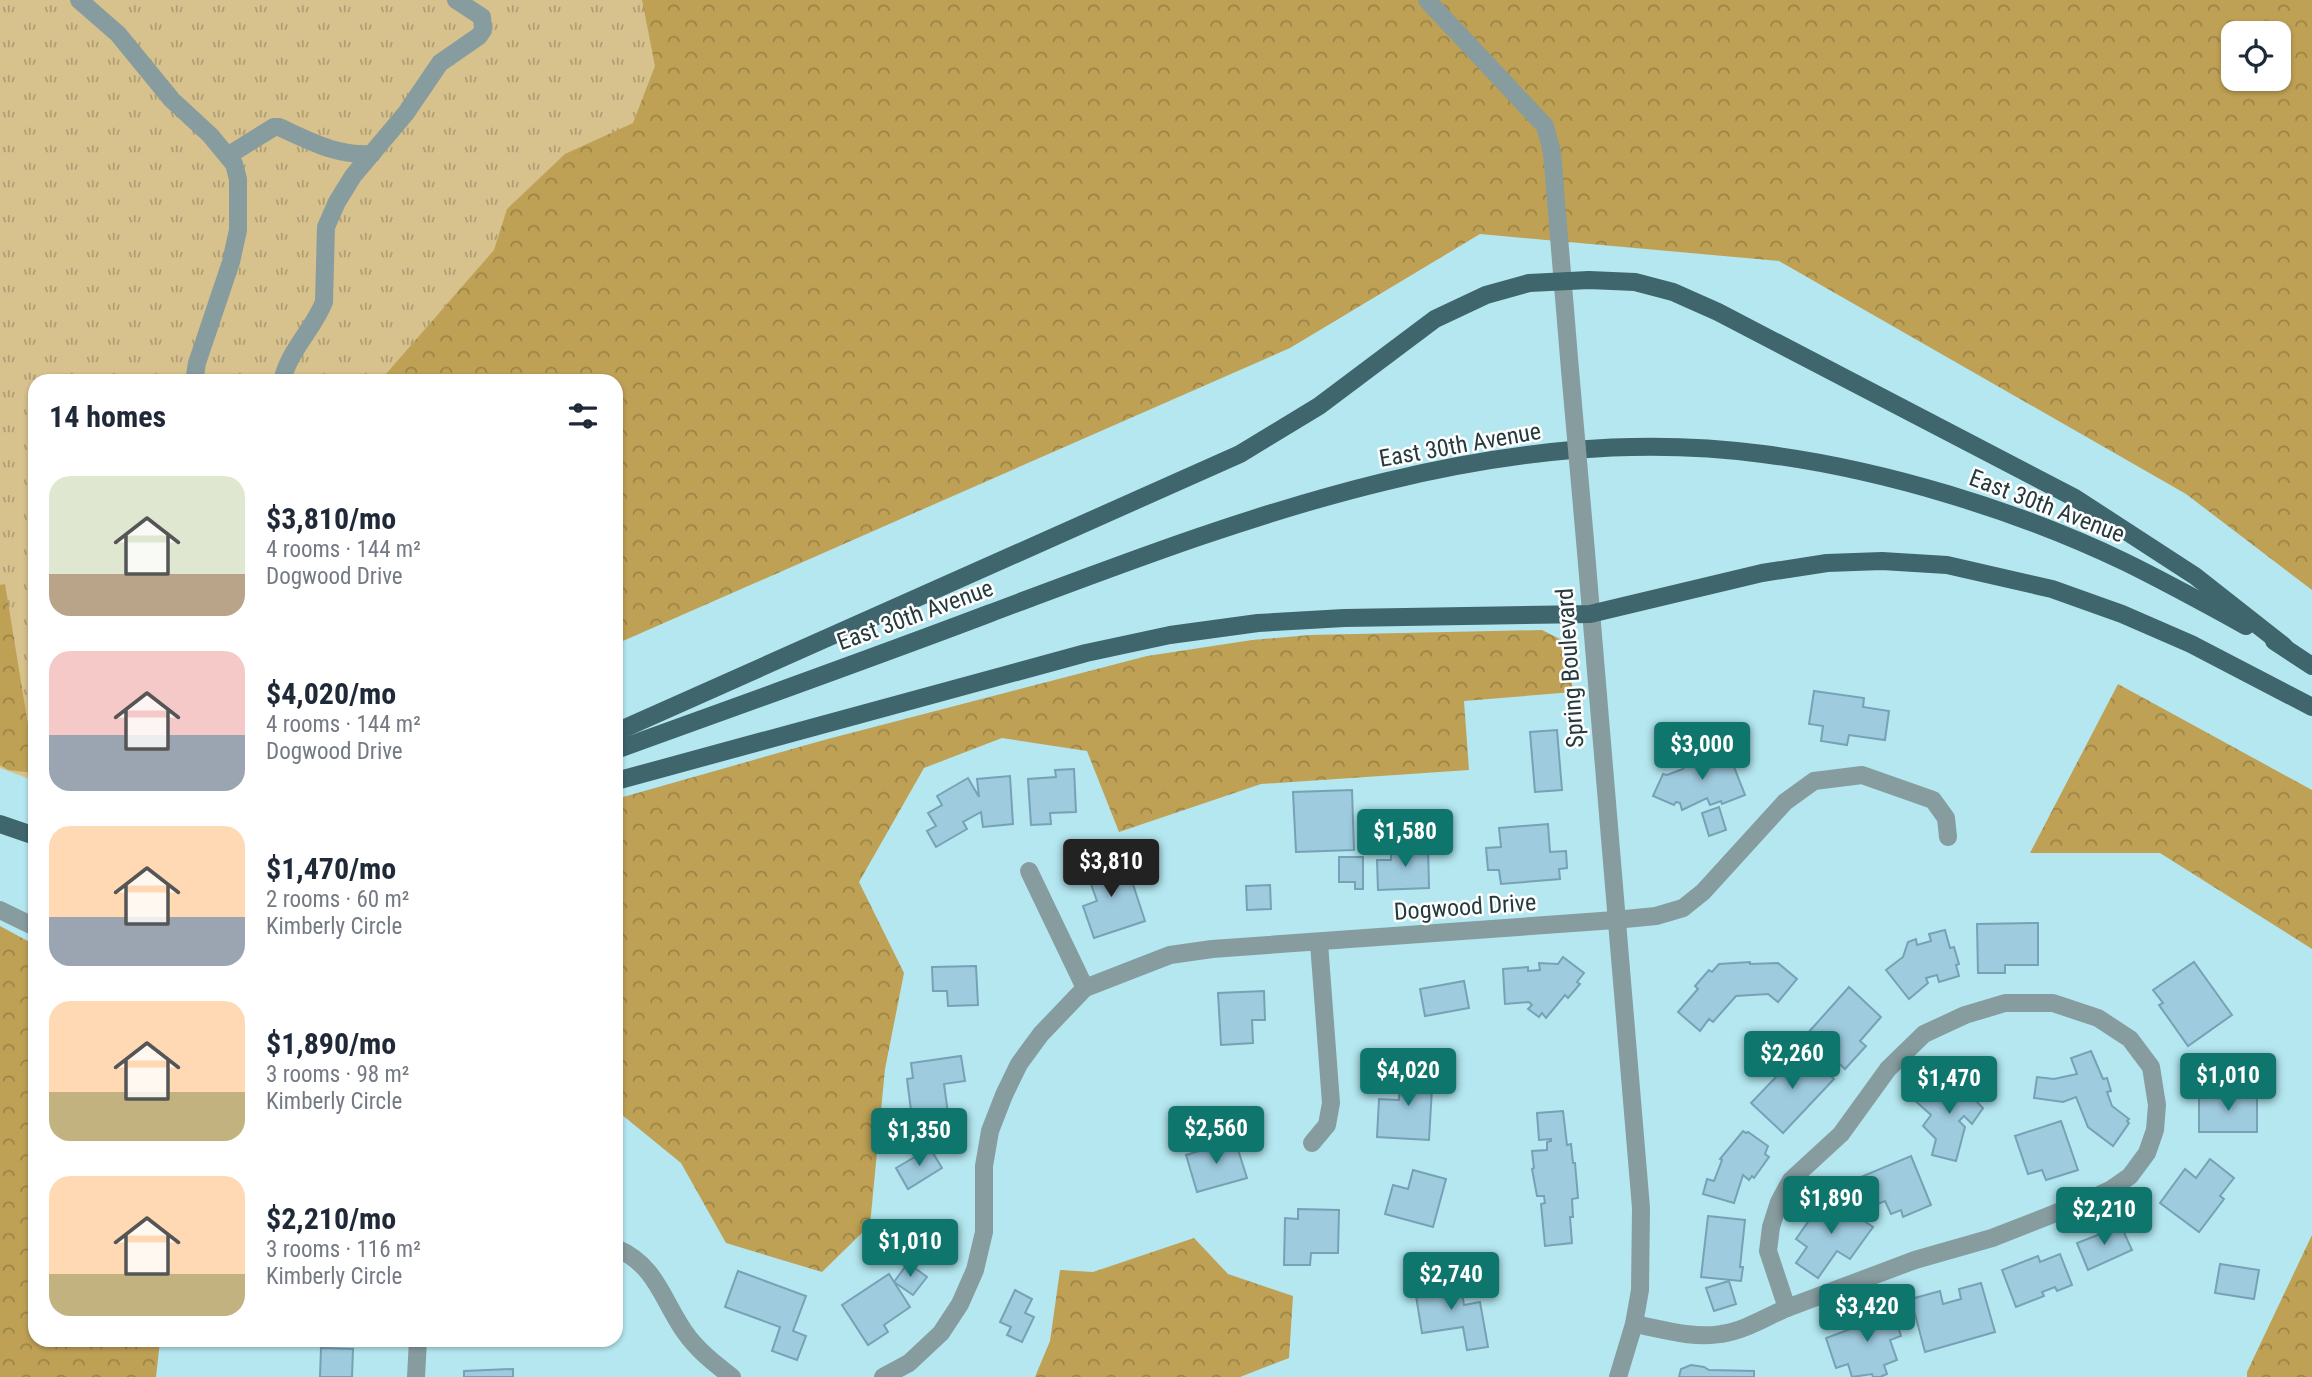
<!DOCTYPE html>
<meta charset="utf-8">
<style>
:root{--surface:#fff;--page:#f2f2f3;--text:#1f2937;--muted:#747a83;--accent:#0f766e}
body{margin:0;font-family:"Roboto Condensed",sans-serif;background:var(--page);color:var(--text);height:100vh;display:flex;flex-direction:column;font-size:26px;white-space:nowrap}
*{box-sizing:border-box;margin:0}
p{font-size:23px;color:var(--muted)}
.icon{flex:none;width:38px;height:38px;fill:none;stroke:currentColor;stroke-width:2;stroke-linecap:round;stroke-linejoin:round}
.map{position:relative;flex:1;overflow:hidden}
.details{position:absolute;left:28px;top:374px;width:595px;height:973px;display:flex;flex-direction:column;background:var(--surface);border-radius:21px;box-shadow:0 2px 5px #0004}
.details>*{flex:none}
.buttons{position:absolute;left:2221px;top:21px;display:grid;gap:14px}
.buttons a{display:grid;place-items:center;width:70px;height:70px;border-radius:14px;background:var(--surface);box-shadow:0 2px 5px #0004;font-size:35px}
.price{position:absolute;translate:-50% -60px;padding:0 16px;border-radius:7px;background:var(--accent);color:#fff;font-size:23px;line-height:46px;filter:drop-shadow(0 2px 4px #0008)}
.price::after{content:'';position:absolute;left:50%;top:42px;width:21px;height:16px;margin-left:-10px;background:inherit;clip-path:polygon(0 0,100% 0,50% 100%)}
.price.on{background:#222;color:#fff}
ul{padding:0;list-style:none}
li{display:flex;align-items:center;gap:21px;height:175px;padding:0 21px}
li span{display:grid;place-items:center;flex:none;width:196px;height:140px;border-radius:21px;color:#555}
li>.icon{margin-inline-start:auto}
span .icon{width:84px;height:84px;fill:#fffc;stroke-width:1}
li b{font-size:30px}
h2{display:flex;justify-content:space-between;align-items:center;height:84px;padding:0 21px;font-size:30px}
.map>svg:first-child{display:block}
.grass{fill:url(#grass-tufts)}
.forest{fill:url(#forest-crowns);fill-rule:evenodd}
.building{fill:#9fcbdf;stroke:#77a1b5;stroke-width:2}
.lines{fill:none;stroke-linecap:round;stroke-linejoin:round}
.minor{stroke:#879c9f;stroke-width:18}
.major{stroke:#3e666c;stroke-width:18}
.minor-bridge{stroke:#879c9f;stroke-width:18}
.labels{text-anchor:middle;stroke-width:5;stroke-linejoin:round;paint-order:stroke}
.street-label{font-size:24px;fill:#253a3d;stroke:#fefefe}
</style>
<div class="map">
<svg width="2312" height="1377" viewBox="0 0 2312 1377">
<defs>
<pattern id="grass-tufts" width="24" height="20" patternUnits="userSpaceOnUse" patternTransform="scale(1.75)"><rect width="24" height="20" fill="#d7c18d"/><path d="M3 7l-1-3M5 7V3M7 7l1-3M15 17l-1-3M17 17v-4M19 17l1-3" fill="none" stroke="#ae9e74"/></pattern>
<pattern id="forest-crowns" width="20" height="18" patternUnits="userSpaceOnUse" patternTransform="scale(1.75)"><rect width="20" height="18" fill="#bfa155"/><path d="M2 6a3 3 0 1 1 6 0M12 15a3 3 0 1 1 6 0" fill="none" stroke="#9b8448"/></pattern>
</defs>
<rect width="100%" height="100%" fill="#b4e7f0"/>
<!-- grass -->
<polygon class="grass" points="0,0 722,0 448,381 35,382 35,781 0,768"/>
<!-- forest -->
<g class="forest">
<path d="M642,0H2312V590L2186,494L1779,261L1480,234L1290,348L616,644V382H379L494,250L507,209L565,154L633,123L655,66ZM2233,33H2278V79H2233Z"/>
<polygon points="5,584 30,737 35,738 35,773 8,770 0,765 0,585"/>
<polygon points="1542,630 1566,642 1573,692 1464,701 1469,770 1261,784 1119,832 1087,751 1002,738 924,768 859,882 904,973 885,1069 870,1225 822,1272 726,1243 681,1163 616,1110 616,799 824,740 1147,656 1252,640 1310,635"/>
<polygon points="2118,684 2312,790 2312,949 2160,853 2030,853"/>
<polygon points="0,926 35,945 35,1340 160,1341 156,1377 0,1377"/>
<polygon points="2312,1235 2312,1377 2247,1377 2247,1372"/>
<polygon points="1194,1238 1228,1274 1293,1296 1289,1358 1240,1377 1035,1377 1050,1341 1060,1270 1093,1272"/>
</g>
<!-- building -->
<g class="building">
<polygon points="1814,691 1864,698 1863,707 1889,711 1885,740 1849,735 1847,745 1821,741 1823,726 1809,724"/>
<polygon points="1557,730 1562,790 1535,792 1530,732"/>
<polygon points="1727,749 1745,795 1722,804 1721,801 1710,805 1707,798 1682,810 1680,803 1676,802 1674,805 1653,796 1663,774 1667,775 1683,769 1690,752 1708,759 1710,759 1709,755"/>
<polygon points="1074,769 1076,812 1050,813 1051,824 1031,825 1028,779 1056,777 1055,770"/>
<polygon points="1010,776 1013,824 983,827 981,812 963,822 967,829 936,847 927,831 936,826 928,813 942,805 937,796 968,778 979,797 977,779"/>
<polygon points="1352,790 1354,850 1296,852 1293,792"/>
<polygon points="1719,807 1726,830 1709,836 1702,813"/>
<polygon points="1548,824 1550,852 1566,851 1567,868 1559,869 1560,879 1501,884 1499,870 1488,870 1486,848 1501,847 1499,828"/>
<polygon points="1428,845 1429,888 1378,890 1377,860 1391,860 1391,847"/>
<polygon points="1105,855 1111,872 1127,866 1145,921 1094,938 1083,906 1097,901 1083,862"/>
<polygon points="1339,857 1363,857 1363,889 1355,889 1355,882 1339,882"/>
<polygon points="1270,885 1271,909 1247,910 1246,886"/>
<polygon points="2038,923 2038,965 2005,965 2005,973 1978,973 1977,924"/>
<polygon points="1945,930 1950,948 1954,947 1959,964 1956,965 1959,976 1939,982 1937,975 1926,978 1928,983 1909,999 1886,970 1903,957 1908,942 1916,939 1917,945 1931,941 1929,934"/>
<polygon points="1563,957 1584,973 1577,982 1580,984 1568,998 1565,995 1546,1018 1542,1013 1539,1017 1528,1009 1532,1005 1529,1002 1505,1004 1503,969 1528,967 1528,971 1540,970 1539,963 1558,964"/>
<polygon points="1750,962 1750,964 1778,963 1797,979 1778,1002 1768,994 1736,996 1713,1022 1709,1019 1700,1031 1678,1012 1698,989 1695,986 1709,970 1712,972 1719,964"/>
<polygon points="2194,962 2232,1015 2188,1046 2159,1005 2163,1003 2153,990"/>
<polygon points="976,966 978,1005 948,1006 947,991 933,991 932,967"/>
<polygon points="1464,981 1469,1008 1425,1016 1420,989"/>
<polygon points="1849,987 1881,1017 1860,1041 1866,1046 1845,1069 1807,1034"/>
<polygon points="1264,991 1265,1020 1252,1020 1253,1043 1221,1045 1218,993"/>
<polygon points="1802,1050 1834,1079 1783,1133 1751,1103"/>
<polygon points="2091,1051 2103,1079 2107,1078 2111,1091 2107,1092 2112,1106 2129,1119 2127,1121 2129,1123 2113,1146 2088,1127 2076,1097 2063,1102 2034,1098 2037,1077 2054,1079 2077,1074 2071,1058"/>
<polygon points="961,1056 965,1081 944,1084 949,1121 913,1126 907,1079 913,1078 911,1063"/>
<polygon points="1401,1070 1433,1071 1429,1140 1377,1137 1379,1099 1399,1100"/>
<polygon points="1955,1079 1963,1084 1967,1079 1976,1087 1973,1090 1979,1096 1975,1100 1983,1108 1972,1124 1964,1116 1959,1121 1965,1127 1956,1161 1932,1155 1936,1139 1923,1126 1931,1115 1912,1098 1926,1083 1946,1101 1951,1096 1945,1090"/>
<rect x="2199" y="1094" width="58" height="38"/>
<polygon points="1563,1111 1567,1145 1571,1144 1573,1163 1575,1163 1578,1198 1572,1199 1573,1217 1570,1217 1572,1243 1545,1246 1541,1204 1545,1203 1544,1196 1537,1196 1532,1169 1534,1168 1532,1151 1547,1150 1547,1142 1551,1141 1551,1139 1539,1140 1537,1113"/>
<polygon points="2061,1121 2078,1170 2046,1180 2042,1170 2028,1174 2015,1136"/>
<polygon points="1743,1131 1746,1133 1748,1132 1768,1146 1765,1154 1769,1157 1754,1178 1752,1176 1749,1180 1743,1175 1734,1203 1703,1194 1707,1179 1714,1181 1722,1160 1720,1159"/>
<polygon points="1235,1140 1247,1178 1197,1192 1186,1155"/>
<polygon points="930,1148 942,1168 908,1189 896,1168"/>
<polygon points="1911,1156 1931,1205 1903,1217 1901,1210 1891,1214 1885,1201 1868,1208 1856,1179"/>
<polygon points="2210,1159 2234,1178 2220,1196 2224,1199 2199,1232 2160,1203 2185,1169 2196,1178"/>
<polygon points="1413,1170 1446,1179 1433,1227 1385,1214 1393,1185 1408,1189"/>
<polygon points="1827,1195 1873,1227 1850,1259 1837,1251 1818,1278 1796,1263 1807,1247 1796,1239"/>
<polygon points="1298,1209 1339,1210 1338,1253 1311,1253 1310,1265 1284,1265 1285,1218 1298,1219"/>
<polygon points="1708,1216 1745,1220 1740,1267 1743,1267 1741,1281 1701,1277"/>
<polygon points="2121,1226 2132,1250 2088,1270 2077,1243"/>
<polygon points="2060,1254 2072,1285 2057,1291 2055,1287 2042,1292 2044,1296 2016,1307 2002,1270 2038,1256 2040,1262"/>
<polygon points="908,1263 927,1277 913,1295 894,1282"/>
<polygon points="2220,1264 2259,1270 2254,1299 2215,1293"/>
<polygon points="738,1271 806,1296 793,1331 806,1336 797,1360 772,1351 780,1327 725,1307"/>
<polygon points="889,1274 910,1307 884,1325 888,1332 868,1345 842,1305"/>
<polygon points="1459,1277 1464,1305 1480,1302 1488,1347 1467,1350 1463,1327 1422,1333 1416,1296 1427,1294 1425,1282"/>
<polygon points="1729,1281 1736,1304 1714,1311 1706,1288"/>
<polygon points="1981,1283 1995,1332 1925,1352 1911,1299 1940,1291 1943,1304 1961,1299 1959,1289"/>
<polygon points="1015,1290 1032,1299 1025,1313 1034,1317 1022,1342 1007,1335 1011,1327 1000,1322"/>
<polygon points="1891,1306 1901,1336 1890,1340 1897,1360 1884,1365 1887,1374 1880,1377 1873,1377 1872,1374 1852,1377 1848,1364 1836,1368 1826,1338 1856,1327 1853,1320"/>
<polygon points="321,1348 353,1349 352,1377 320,1377"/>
<polygon points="1691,1365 1704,1367 1709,1370 1754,1371 1754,1377 1679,1377 1681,1369"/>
<polygon points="513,1369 513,1377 464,1377 464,1371"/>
</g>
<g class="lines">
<!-- minor -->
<g class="minor">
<polyline points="79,0 118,34 172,100 210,135 234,164 238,179 238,230 231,262 197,363 194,382"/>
<polyline points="1427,0 1545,126 1552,152 1570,370"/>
<path d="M229,155L274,127H279C310,141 336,156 372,154"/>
<path d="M282,382C288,351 313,330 324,302L326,227L337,202L353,176L406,113L440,63L479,36L483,30L482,17L456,0"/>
<polyline points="1586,552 1641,1208 1640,1290 1634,1324 1618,1377"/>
<polyline points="1029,871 1085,988"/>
<polyline points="0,910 35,927"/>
<polygon points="2005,1003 2053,1003 2098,1018 2130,1039 2151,1067 2157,1105 2155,1130 2147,1153 2130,1176 2110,1190 2089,1200 1992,1238 1915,1260 1787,1308 1768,1251 1771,1227 1779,1202 1791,1180 1841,1134 1888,1069 1924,1034 1965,1015"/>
<polyline points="1312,1143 1327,1125 1331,1103 1319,943"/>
<path d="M616,1248C656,1265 662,1299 684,1331C697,1350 714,1363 732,1377"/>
<path d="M1634,1324C1662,1329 1693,1339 1721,1334C1744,1331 1766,1317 1787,1308"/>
<polyline points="416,1377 418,1340"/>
<polyline points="883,1377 909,1363 941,1333 960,1304 975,1270 984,1232 984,1166 990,1131 1004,1095 1019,1064 1041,1034 1085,988 1170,955 1212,949 1615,920 1656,916 1683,908 1703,892 1785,802 1814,781 1862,775 1933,800 1946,818 1948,837"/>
</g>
<!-- major -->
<g class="major">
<polyline points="2274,641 2312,666"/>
<polyline points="616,732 1240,454 1319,406 1435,319 1486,295 1529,283 1589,280 1635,282 1673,292 1718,312 2075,498 2195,576 2284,646"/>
<path d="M616,750C740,705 864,661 988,614C1234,522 1494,418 1763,454C1881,469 2017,510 2125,562C2166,582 2206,604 2246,626"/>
<polyline points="616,781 1086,653 1170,635 1258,623 1344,618 1590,614 1762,573 1827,563 1882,561 1947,565 2052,589 2122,614 2191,644 2312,707"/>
<polyline points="0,824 35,836"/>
</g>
<!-- minor-bridge -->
<polyline class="minor-bridge" points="1570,370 1586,552"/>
</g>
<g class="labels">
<!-- street labels -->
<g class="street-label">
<text transform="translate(1460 445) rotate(-10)" y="8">East 30th Avenue</text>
<text transform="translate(2047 506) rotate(21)" y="8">East 30th Avenue</text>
<text transform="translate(915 615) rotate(-20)" y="8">East 30th Avenue</text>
<text transform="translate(1570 668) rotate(-94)" y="8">Spring Boulevard</text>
<text transform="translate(1465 907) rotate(-4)" y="8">Dogwood Drive</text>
</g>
</g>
</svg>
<div class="buttons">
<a><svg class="icon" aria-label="locate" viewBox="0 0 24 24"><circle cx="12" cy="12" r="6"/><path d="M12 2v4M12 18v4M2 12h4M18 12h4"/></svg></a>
</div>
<b class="price" style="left:1702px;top:782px">$3,000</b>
<b class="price" style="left:1405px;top:869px">$1,580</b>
<b class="price on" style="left:1111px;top:899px">$3,810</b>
<b class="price" style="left:1792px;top:1091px">$2,260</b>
<b class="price" style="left:1408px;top:1108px">$4,020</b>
<b class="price" style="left:2228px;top:1113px">$1,010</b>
<b class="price" style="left:1949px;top:1116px">$1,470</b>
<b class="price" style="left:1216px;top:1166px">$2,560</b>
<b class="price" style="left:919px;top:1168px">$1,350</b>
<b class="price" style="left:1831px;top:1236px">$1,890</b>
<b class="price" style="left:2104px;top:1247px">$2,210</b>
<b class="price" style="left:910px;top:1279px">$1,010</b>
<b class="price" style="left:1451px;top:1312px">$2,740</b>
<b class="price" style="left:1867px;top:1344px">$3,420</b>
<section class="details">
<h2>14 homes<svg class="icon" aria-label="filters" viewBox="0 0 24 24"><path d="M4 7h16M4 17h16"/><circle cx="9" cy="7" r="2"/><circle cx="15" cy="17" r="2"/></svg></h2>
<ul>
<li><span style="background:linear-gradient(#dfe7d0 70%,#b9a48a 0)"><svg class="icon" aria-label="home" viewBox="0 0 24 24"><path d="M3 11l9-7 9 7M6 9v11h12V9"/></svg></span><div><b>$3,810/mo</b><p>4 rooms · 144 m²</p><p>Dogwood Drive</p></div></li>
<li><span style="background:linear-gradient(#f6c9c9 60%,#9aa5b1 0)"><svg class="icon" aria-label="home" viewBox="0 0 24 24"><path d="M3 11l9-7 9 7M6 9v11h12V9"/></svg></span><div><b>$4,020/mo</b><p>4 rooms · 144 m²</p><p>Dogwood Drive</p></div></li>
<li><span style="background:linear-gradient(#ffd9b3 65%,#9aa5b1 0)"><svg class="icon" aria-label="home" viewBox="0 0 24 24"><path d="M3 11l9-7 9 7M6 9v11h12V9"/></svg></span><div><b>$1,470/mo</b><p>2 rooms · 60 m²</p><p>Kimberly Circle</p></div></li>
<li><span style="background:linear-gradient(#ffd9b3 65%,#c2b280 0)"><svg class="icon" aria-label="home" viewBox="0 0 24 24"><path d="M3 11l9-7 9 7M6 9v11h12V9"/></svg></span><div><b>$1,890/mo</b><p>3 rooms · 98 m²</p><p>Kimberly Circle</p></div></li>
<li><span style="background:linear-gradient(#ffd9b3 70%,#c2b280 0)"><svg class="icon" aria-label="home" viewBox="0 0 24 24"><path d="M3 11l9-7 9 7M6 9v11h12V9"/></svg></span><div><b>$2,210/mo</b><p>3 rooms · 116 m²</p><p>Kimberly Circle</p></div></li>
</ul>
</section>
</div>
